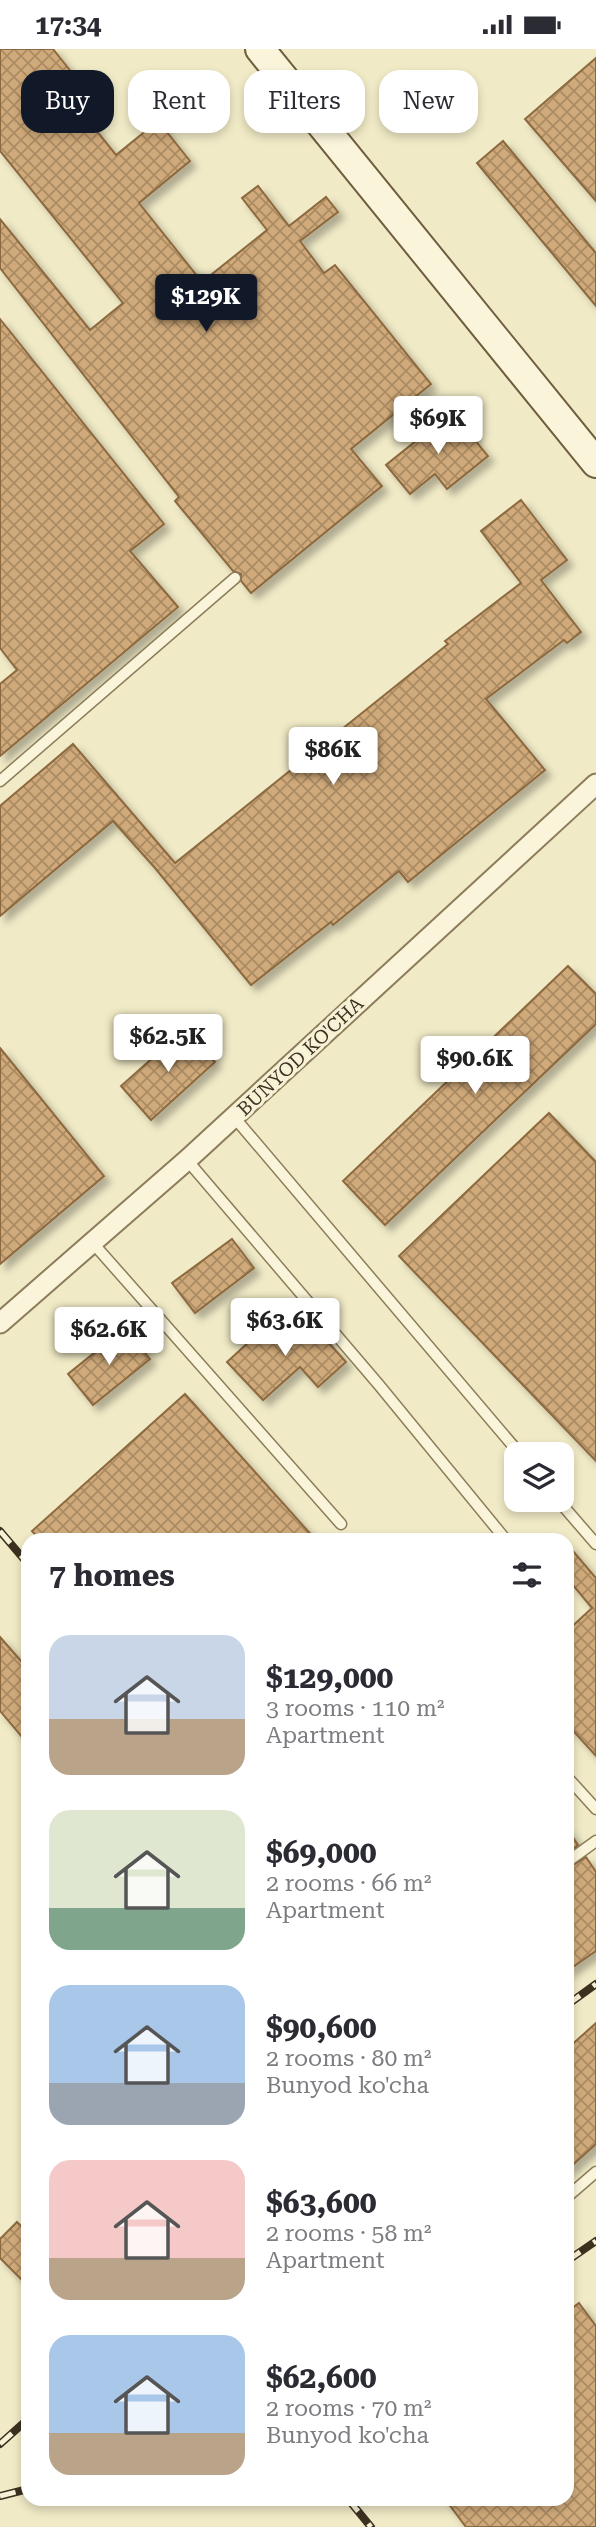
<!DOCTYPE html>
<meta charset="utf-8">
<style>
:root{--surface:#fff;--page:#f2f2f3;--text:#2b2b33;--muted:#7c7c81;--accent:#111827}
body{margin:0;font-family:"Roboto Serif",serif;background:var(--page);color:var(--text);height:100vh;display:flex;flex-direction:column;font-size:26px;white-space:nowrap}
*{box-sizing:border-box;margin:0}
p{font-size:23px;color:var(--muted)}
.icon{flex:none;width:38px;height:38px;fill:none;stroke:currentColor;stroke-width:2;stroke-linecap:round;stroke-linejoin:round}
.map{position:relative;flex:1;overflow:hidden}
.sheet{position:absolute;left:21px;top:1484px;width:553px;height:973px;display:flex;flex-direction:column;background:var(--surface);border-radius:21px;box-shadow:0 4px 10px #0003}
.sheet>*{flex:none}
.guide{position:absolute;left:21px;top:21px;width:555px;height:63px;display:flex;gap:14px}
.controls{position:absolute;left:504px;top:1393px;display:grid;gap:14px}
.controls a{display:grid;place-items:center;width:70px;height:70px;border-radius:14px;background:var(--surface);box-shadow:0 4px 10px #0003;font-size:35px}
.price{position:absolute;translate:-50% -60px;padding:0 16px;border-radius:7px;background:#fff;color:#222;font-size:23px;line-height:46px;filter:drop-shadow(0 2px 4px #0008)}
.price::after{content:'';position:absolute;left:50%;top:42px;width:21px;height:16px;margin-left:-10px;background:inherit;clip-path:polygon(0 0,100% 0,50% 100%)}
.price.selected{background:var(--accent);color:#fff}
ul{padding:0;list-style:none}
li{display:flex;align-items:center;gap:21px;height:175px;padding:0 28px}
li span{display:grid;place-items:center;flex:none;width:196px;height:140px;border-radius:21px;color:#555}
li>.icon{margin-inline-start:auto}
span .icon{width:84px;height:84px;fill:#fffc;stroke-width:1}
li b{font-size:30px}
h2{display:flex;justify-content:space-between;align-items:center;height:84px;padding:0 28px;font-size:30px}
.pill{padding:0 24px;border-radius:21px;background:var(--surface);box-shadow:0 4px 10px #0003;font-size:24px;line-height:63px}
.pill.selected{background:var(--accent);color:#fff}
.status{display:flex;justify-content:space-between;align-items:center;height:49px;padding:0 35px;background:var(--surface);direction:ltr}
.status svg{height:19px;fill:currentColor}
.map>svg:first-child{display:block}
.building{fill:url(#building-cross-hatch);stroke:#8d693f;stroke-width:2;filter:url(#shadow)}
.lines{fill:none;stroke-linecap:round;stroke-linejoin:round}
.lane-casing{stroke:#8d7c5b;stroke-width:13}
.street-casing{stroke:#8d7c5b;stroke-width:23}
.secondary-casing{stroke:#6e5d3e;stroke-width:32}
.lane{stroke:#faf5da;stroke-width:10}
.street{stroke:#faf5da;stroke-width:19}
.secondary{stroke:#faf5da;stroke-width:28}
.rail-casing{stroke:#3c311f;stroke-width:8}
.rail{stroke:#f7f2d6;stroke-width:5;stroke-dasharray:16;stroke-linecap:butt}
.labels{text-anchor:middle;stroke-width:6;stroke-linejoin:round;paint-order:stroke}
.street-label{font-size:19px;fill:#3c311f;stroke:#f7f2d6}
</style>
<div class="status"><b>17:34</b><svg viewBox="0 0 49 12"><path d="M0 12V9h3v3zM5 12V6h3v6zM10 12V3h3v9zM15 12V0h3v12zM26 1h20v11H26zM47 4h2v5h-2z"/></svg></div>
<div class="map">
<svg width="596" height="2478" viewBox="0 0 596 2478">
<defs>
<pattern id="building-cross-hatch" width="8" height="8" patternUnits="userSpaceOnUse" patternTransform="scale(1.75)"><rect width="8" height="8" fill="#d0aa7a"/><path d="M0 0l8 8M0 8l8-8" fill="none" stroke="#aa8b63"/></pattern>
<filter id="shadow"><feDropShadow dx="6" dy="6" stdDeviation="3.5" flood-color="#0004"/></filter>
</defs>
<rect width="100%" height="100%" fill="#f0eac6"/>
<!-- building -->
<g class="building">
<polygon points="0,0 53,0 88,44 75,55 116,106 158,72 190,112 139,154 202,233 267,181 242,149 258,137 289,177 326,148 338,163 300,192 324,224 335,216 431,335 351,400 382,437 251,544 241,532 241,525 233,522 175,452 179,448 0,219 0,170 90,281 123,254 0,102"/>
<polygon points="596,9 596,152 525,70"/>
<polygon points="503,92 596,204 596,257 477,114"/>
<polygon points="0,270 164,475 130,502 178,558 0,707 0,635 17,621 0,599"/>
<polygon points="452,363 488,407 447,440 435,425 410,445 386,416"/>
<polygon points="521,451 567,511 541,531 581,583 567,594 564,591 486,650 545,721 408,833 399,822 333,876 331,873 251,936 155,819 113,772 0,867 0,757 73,695 175,814 448,595 445,592 521,534 481,482"/>
<polygon points="568,917 596,945 596,975 385,1176 343,1132"/>
<polygon points="185,980 215,1013 151,1071 121,1037"/>
<polygon points="0,999 104,1127 0,1215"/>
<polygon points="549,1064 596,1113 596,1412 399,1207"/>
<polygon points="232,1190 254,1219 195,1264 172,1234"/>
<polygon points="275,1269 293,1289 310,1273 346,1313 318,1338 300,1318 263,1351 227,1313"/>
<polygon points="125,1279 150,1310 93,1356 68,1325"/>
<polygon points="185,1345 316,1491 40,1491 32,1482"/>
<polygon points="567,1495 596,1529 596,1707 567,1675 567,1582 592,1559 567,1529"/>
<polygon points="0,1588 28,1620 28,1695 0,1662"/>
<polygon points="567,1779 578,1796 567,1804"/>
<polygon points="586,1808 596,1823 596,1902 567,1922 567,1820"/>
<polygon points="596,1974 596,2095 567,2121 567,2000"/>
<polygon points="17,2173 28,2184 28,2237 0,2209 0,2190"/>
<polygon points="579,2254 596,2277 596,2478 466,2478 445,2450 567,2450 567,2263"/>
</g>
<g class="lines">
<defs>
<g id="lane">
<polyline points="0,732 235,529"/>
<polyline points="234,1068 520,1405"/>
<polyline points="187,1111 379,1336 506,1491"/>
<polyline points="92,1193 341,1475"/>
<polyline points="558,1451 596,1495"/>
<polyline points="567,1728 596,1760"/>
<polyline points="567,1813 596,1792"/>
<polyline points="567,2148 596,2123"/>
</g>
<polyline id="street" points="0,1274 187,1111 596,735"/>
<polyline id="secondary" points="260,0 596,414"/>
</defs>
<!-- lane casing -->
<use href="#lane" class="lane-casing"/>
<!-- street casing -->
<use href="#street" class="street-casing"/>
<!-- secondary casing -->
<use href="#secondary" class="secondary-casing"/>
<!-- lane -->
<use href="#lane" class="lane"/>
<!-- street -->
<use href="#street" class="street"/>
<!-- secondary -->
<use href="#secondary" class="secondary"/>
<defs>
<g id="rail">
<polyline points="0,1482 28,1515"/>
<polyline points="567,1956 596,1935"/>
<polyline points="567,2212 596,2192"/>
<polyline points="0,2395 28,2370"/>
<polyline points="0,2447 28,2440"/>
<polyline points="348,2450 371,2478"/>
</g>
</defs>
<!-- rail casing -->
<use href="#rail" class="rail-casing"/>
<!-- rail -->
<use href="#rail" class="rail"/>
</g>
<g class="labels">
<!-- street labels -->
<g class="street-label">
<text transform="translate(300 1007) rotate(-43)" y="7">BUNYOD KO'CHA</text>
</g>
</g>
</svg>
<div class="controls">
<a><svg class="icon" aria-label="layers" viewBox="0 0 24 24"><path d="M12 4l9 5-9 5-9-5zM3 14l9 5 9-5"/></svg></a>
</div>
<b class="price selected" style="left:206px;top:285px">$129K</b>
<b class="price" style="left:438px;top:407px">$69K</b>
<b class="price" style="left:333px;top:738px">$86K</b>
<b class="price" style="left:168px;top:1025px">$62.5K</b>
<b class="price" style="left:475px;top:1047px">$90.6K</b>
<b class="price" style="left:285px;top:1309px">$63.6K</b>
<b class="price" style="left:109px;top:1318px">$62.6K</b>
<div class="guide">
<a class="pill selected">Buy</a>
<a class="pill">Rent</a>
<a class="pill">Filters</a>
<a class="pill">New</a>
</div>
<section class="sheet">
<h2>7 homes<svg class="icon" aria-label="filters" viewBox="0 0 24 24"><path d="M4 7h16M4 17h16"/><circle cx="9" cy="7" r="2"/><circle cx="15" cy="17" r="2"/></svg></h2>
<ul>
<li><span style="background:linear-gradient(#c9d6e8 60%,#b9a48a 0)"><svg class="icon" aria-label="home" viewBox="0 0 24 24"><path d="M3 11l9-7 9 7M6 9v11h12V9"/></svg></span><div><b>$129,000</b><p>3 rooms · 110 m²</p><p>Apartment</p></div></li>
<li><span style="background:linear-gradient(#dfe7d0 70%,#7fa58c 0)"><svg class="icon" aria-label="home" viewBox="0 0 24 24"><path d="M3 11l9-7 9 7M6 9v11h12V9"/></svg></span><div><b>$69,000</b><p>2 rooms · 66 m²</p><p>Apartment</p></div></li>
<li><span style="background:linear-gradient(#a9c7e8 70%,#9aa5b1 0)"><svg class="icon" aria-label="home" viewBox="0 0 24 24"><path d="M3 11l9-7 9 7M6 9v11h12V9"/></svg></span><div><b>$90,600</b><p>2 rooms · 80 m²</p><p>Bunyod ko'cha</p></div></li>
<li><span style="background:linear-gradient(#f6c9c9 70%,#b9a48a 0)"><svg class="icon" aria-label="home" viewBox="0 0 24 24"><path d="M3 11l9-7 9 7M6 9v11h12V9"/></svg></span><div><b>$63,600</b><p>2 rooms · 58 m²</p><p>Apartment</p></div></li>
<li><span style="background:linear-gradient(#a9c7e8 70%,#b9a48a 0)"><svg class="icon" aria-label="home" viewBox="0 0 24 24"><path d="M3 11l9-7 9 7M6 9v11h12V9"/></svg></span><div><b>$62,600</b><p>2 rooms · 70 m²</p><p>Bunyod ko'cha</p></div></li>
</ul>
</section>
</div>
